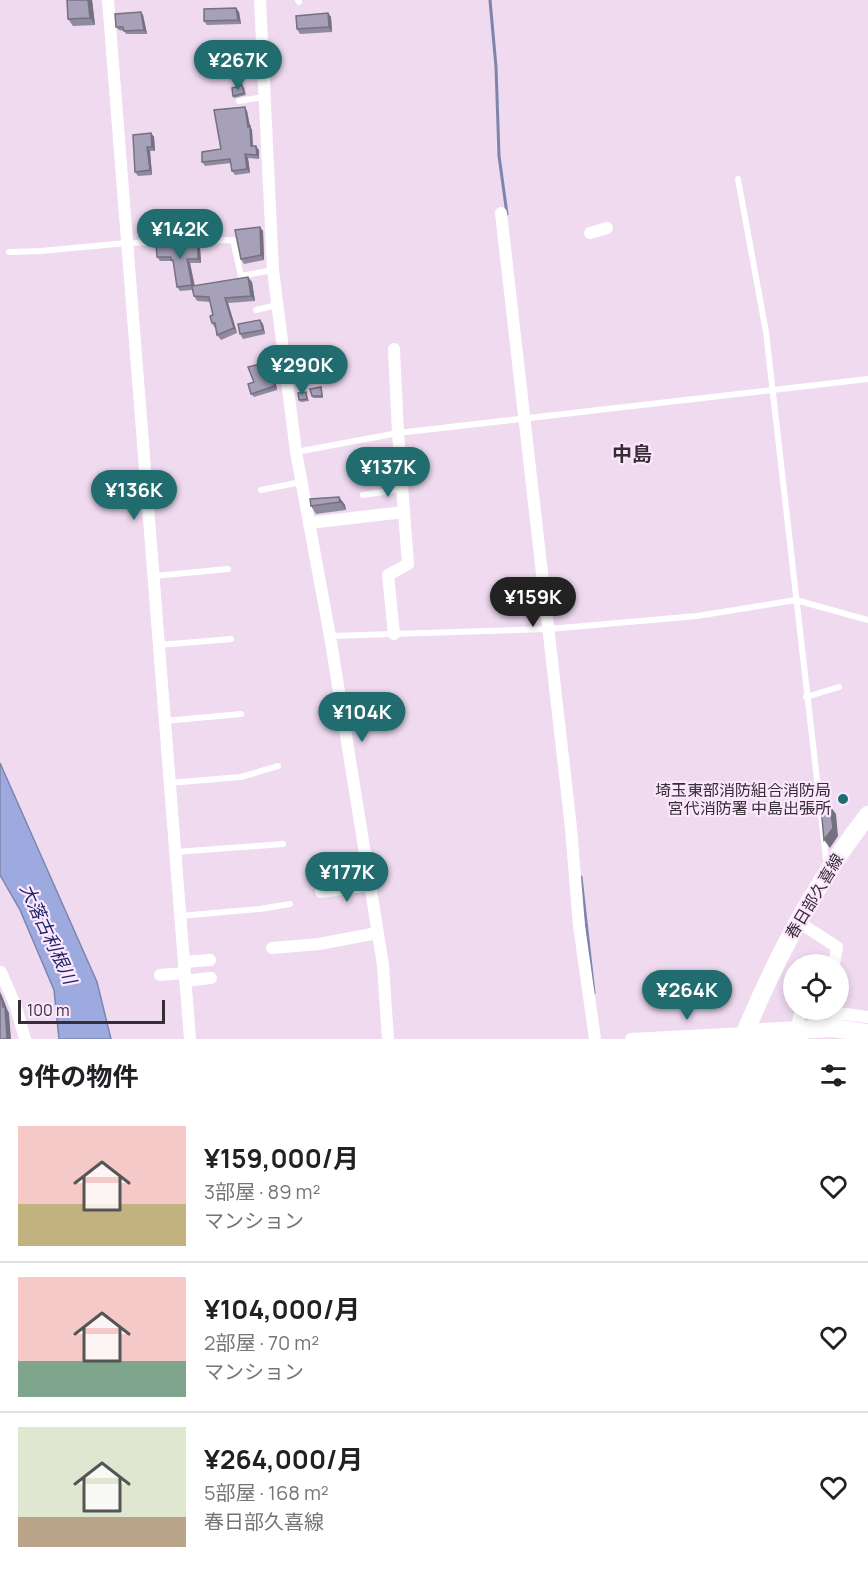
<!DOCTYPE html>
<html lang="ja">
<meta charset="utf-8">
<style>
:root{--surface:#fff;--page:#f2f2f2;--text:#202124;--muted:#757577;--line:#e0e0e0;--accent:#206c6e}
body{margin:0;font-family:Manrope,"Noto Sans JP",sans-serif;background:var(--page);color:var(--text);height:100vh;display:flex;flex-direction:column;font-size:22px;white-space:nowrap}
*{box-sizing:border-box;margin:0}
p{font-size:20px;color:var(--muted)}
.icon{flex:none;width:33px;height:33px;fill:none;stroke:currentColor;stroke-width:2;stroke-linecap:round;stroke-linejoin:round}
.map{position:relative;height:1039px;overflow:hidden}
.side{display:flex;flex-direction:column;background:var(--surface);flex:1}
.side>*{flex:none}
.buttons{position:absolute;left:783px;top:954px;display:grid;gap:12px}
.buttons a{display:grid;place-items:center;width:66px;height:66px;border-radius:50%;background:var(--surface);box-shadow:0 3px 9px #0003;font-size:30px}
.scale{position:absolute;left:18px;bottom:15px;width:147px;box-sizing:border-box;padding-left:6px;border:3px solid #352e36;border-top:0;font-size:16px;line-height:21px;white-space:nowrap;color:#352e36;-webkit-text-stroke:4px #fce7fe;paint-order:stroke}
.price{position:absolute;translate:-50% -51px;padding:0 14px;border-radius:21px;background:var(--accent);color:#fff;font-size:20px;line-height:39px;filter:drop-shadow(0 2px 3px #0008)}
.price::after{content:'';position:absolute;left:50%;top:36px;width:18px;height:14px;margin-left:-9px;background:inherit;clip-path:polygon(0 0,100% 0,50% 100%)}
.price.selected{background:#222;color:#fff}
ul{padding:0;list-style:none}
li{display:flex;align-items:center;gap:18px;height:150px;padding:0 18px}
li+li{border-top:2px solid var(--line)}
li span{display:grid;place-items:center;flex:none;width:168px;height:120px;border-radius:0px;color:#555}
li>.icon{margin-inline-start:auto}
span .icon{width:72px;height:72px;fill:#fffc;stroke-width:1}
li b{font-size:26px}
h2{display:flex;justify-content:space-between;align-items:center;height:72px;padding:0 18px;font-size:26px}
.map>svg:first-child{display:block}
.water{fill:#9caadf;stroke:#7d85ac;stroke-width:1.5}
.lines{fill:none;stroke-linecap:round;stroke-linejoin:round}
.stream{stroke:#7d85ac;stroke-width:3}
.service{stroke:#fff;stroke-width:6}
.minor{stroke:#fff;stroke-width:12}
.primary{stroke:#fff;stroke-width:18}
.wall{fill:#908a9f}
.shaded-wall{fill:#757082}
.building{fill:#a7a0b9;stroke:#757082;stroke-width:1.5}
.poi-dot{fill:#206c6e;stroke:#fce7fe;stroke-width:2}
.labels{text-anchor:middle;stroke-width:4.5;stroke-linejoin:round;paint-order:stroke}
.poi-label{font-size:16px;fill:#352e36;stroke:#fce7fe;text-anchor:end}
.street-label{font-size:16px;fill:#352e36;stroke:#fce7fe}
.water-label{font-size:18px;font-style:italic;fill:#1f2664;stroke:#fce7fe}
.quarter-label{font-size:20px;font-weight:bold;fill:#352e36;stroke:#fce7fe}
</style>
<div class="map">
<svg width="868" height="1039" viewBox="0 0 868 1039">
<rect width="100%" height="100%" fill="#efdaf0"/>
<!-- water -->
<polygon class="water" points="0,763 97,982 111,1039 59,1039 54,990 20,910 0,875"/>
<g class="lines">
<!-- stream -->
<g class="stream">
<polyline points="490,0 496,67 499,156 507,214"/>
<polyline points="581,877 594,993"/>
</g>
<!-- service -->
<g class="service">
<polyline points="298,0 299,2"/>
<polyline points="239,101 264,97"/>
<polyline points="738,179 766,332 826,859 829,864"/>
<polyline points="9,252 41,251 127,243 233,240 241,276 273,270"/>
<polyline points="256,310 277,305"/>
<polyline points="296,452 398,433 868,379"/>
<polyline points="261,490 301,482"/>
<polyline points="363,495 402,489"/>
<polyline points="154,576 228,569"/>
<polyline points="330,636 549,629 697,616 796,600 868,620"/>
<polyline points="159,645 231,639"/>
<polyline points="806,697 839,687"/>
<polyline points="164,721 241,714"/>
<polyline points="169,783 241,777 278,766"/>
<polyline points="175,852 283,844"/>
<polyline points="180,916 260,909 290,904"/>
</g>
<!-- minor -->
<g class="minor">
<polyline points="108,0 190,1039"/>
<polyline points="260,0 273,270 296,452 330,636 383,965 388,1039"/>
<polyline points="501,213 571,828 579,926 595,1039"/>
<polyline points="590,233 607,228"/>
<polyline points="309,523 404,512"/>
<polyline points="394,634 388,575 408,564 398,433 394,349"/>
<polyline points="321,892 369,885"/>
<polyline points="797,921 837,947 834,964"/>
<polyline points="272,948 319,944 377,933"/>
<polyline points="184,962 210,960"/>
<polyline points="1,972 16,1007 25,1039"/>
<polyline points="160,975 184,973"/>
<polyline points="185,981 211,978"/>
<polyline points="631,1039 745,1033"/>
<polyline points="802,1039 797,1029 800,1012 846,1014 868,1017"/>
</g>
<!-- primary -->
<path class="primary" d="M868,815C816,882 777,955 745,1033L833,1028L868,1033"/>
</g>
<!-- wall -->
<g class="wall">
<polygon points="67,0 92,0 95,25 73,26 68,19"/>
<polygon points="236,8 239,12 241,24 207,25 204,21"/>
<polygon points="328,13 331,17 332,32 300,34 297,29"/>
<polygon points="143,15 147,34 126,34 124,31 119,30 116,27"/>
<polygon points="244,87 246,95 234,98 233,96"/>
<polygon points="247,111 250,126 252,130 253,146 259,150 259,159 248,158 250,173 235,175 232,171 231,163 205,166 202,162 221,149"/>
<polygon points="151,133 154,137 155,151 150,151 152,175 138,176 135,172"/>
<polygon points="263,231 264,260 244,264 241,259"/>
<polygon points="166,245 200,247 201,263 190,263 195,286 252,282 255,301 228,303 237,333 221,340 217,335 216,328 215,328 212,323 213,315 210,302 197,301 194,296 192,290 180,291 177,287 174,264 172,261 160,261 157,257"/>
<polygon points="263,324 265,334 243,339 240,334"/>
<polygon points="314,357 317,361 318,369 295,375 292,370"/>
<polygon points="272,366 277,390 254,397 251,394 254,382"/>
<polygon points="321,387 322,389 323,398 313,398 312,396"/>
<polygon points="306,392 309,401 301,402 299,400"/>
<polygon points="339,497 345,505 346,510 316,514 311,506"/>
</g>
<!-- shaded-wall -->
<g class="shaded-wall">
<polygon points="88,0 92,0 95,25 90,18"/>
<polygon points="236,8 239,12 241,24 238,20"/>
<polygon points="141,12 143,15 147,34 144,30"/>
<polygon points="328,13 331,17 332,32 329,27"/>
<polygon points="245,107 247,111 250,127 252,130 253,150 251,146"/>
<polygon points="151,133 154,137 155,151 152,147"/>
<polygon points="256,146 259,150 259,159 257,155"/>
<polygon points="147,147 150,151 152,175 150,170"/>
<polygon points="245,154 248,158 250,173 247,169"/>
<polygon points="260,227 263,231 264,260 261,255"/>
<polygon points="198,243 200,247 201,263 198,259"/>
<polygon points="187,259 190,263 195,290 192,285"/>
<polygon points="248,277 252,282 255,301 251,296"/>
<polygon points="225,298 228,303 237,333 234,328"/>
<polygon points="260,320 263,324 265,334 263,330"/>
<polygon points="314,357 317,361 318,369 315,365"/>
<polygon points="269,362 272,366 277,390 275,386"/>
<polygon points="339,497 345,505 346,510 340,502"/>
<polygon points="830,806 836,814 838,836 830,848 824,840"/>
<polygon points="0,991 6,1006 7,1009 9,1013 11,1039 7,1039"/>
</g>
<!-- building -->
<g class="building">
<polygon points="67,0 88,0 90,18 68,19"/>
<polygon points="236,8 238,20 204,21 204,9"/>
<polygon points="141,12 144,30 124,31 123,27 116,27 115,14"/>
<polygon points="328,13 329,27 297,29 296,16"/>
<polygon points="242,85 244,93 233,96 232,88"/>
<polygon points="245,107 248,127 250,126 251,146 256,146 257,155 245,154 247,169 232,171 230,159 202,162 202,152 221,149 214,110"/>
<polygon points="151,133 152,147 147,147 150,170 135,172 133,135"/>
<polygon points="260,227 261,255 241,259 235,230"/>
<polygon points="156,243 165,243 165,245 198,243 198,259 187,259 192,285 177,287 173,260 171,260 171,257 157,257"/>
<polygon points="248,277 251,296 225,298 234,328 217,335 215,323 212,323 210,316 213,315 209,297 194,296 192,286"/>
<polygon points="260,320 263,330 240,334 238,324"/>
<polygon points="314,357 315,365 292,370 291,363"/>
<polygon points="269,362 275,386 251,394 248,384 254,382 248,367"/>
<polygon points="321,387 322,396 312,396 310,389"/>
<polygon points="306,392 307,399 299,400 298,393"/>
<polygon points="339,497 340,502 311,506 310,499"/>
<polygon points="830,806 833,828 824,840 821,807"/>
<polygon points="0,994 2,1000 3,1007 5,1007 7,1039 0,1039"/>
</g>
<!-- markers -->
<circle class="poi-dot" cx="843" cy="799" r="6"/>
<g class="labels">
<!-- poi labels -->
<g class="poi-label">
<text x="831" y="796">埼玉東部消防組合消防局<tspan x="831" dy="18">宮代消防署 中島出張所</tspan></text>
</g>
<!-- street labels -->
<g class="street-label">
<text transform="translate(814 896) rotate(-59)" y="6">春日部久喜線</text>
</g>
<!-- water labels -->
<g class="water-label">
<text transform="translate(48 934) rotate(65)" y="6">大落古利根川</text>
</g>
<!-- quarter labels -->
<g class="quarter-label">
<text x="632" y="461">中島</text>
</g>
</g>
</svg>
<div class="buttons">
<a><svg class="icon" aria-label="locate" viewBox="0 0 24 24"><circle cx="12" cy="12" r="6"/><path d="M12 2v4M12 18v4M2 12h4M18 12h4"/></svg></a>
</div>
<div class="scale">100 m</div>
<b class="price" style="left:238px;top:91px">¥267K</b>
<b class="price" style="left:180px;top:260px">¥142K</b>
<b class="price" style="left:302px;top:396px">¥290K</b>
<b class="price" style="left:388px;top:498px">¥137K</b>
<b class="price" style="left:134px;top:521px">¥136K</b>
<b class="price selected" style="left:533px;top:628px">¥159K</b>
<b class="price" style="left:362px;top:743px">¥104K</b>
<b class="price" style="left:347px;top:903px">¥177K</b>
<b class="price" style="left:687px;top:1021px">¥264K</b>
</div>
<section class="side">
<h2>9件の物件<svg class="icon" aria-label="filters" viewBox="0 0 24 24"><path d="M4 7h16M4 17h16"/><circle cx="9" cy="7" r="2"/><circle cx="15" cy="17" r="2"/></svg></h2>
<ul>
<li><span style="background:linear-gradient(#f6c9c9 65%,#c2b280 0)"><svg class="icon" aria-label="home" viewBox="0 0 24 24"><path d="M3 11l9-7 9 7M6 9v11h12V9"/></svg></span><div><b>¥159,000/月</b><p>3部屋 · 89 m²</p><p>マンション</p></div><svg class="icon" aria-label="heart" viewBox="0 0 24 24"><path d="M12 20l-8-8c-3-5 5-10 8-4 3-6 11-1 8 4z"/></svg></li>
<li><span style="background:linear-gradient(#f6c9c9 70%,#7fa58c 0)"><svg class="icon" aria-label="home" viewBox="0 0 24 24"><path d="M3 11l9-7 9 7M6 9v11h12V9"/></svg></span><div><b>¥104,000/月</b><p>2部屋 · 70 m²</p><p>マンション</p></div><svg class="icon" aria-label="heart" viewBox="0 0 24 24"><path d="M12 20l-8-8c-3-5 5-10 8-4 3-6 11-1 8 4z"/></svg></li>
<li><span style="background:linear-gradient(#dfe7d0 75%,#b9a48a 0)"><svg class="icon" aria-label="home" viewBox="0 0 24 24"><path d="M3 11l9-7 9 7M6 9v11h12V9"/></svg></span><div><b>¥264,000/月</b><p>5部屋 · 168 m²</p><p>春日部久喜線</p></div><svg class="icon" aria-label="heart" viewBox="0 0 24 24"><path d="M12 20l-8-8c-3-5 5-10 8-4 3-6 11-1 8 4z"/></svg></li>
</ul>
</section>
